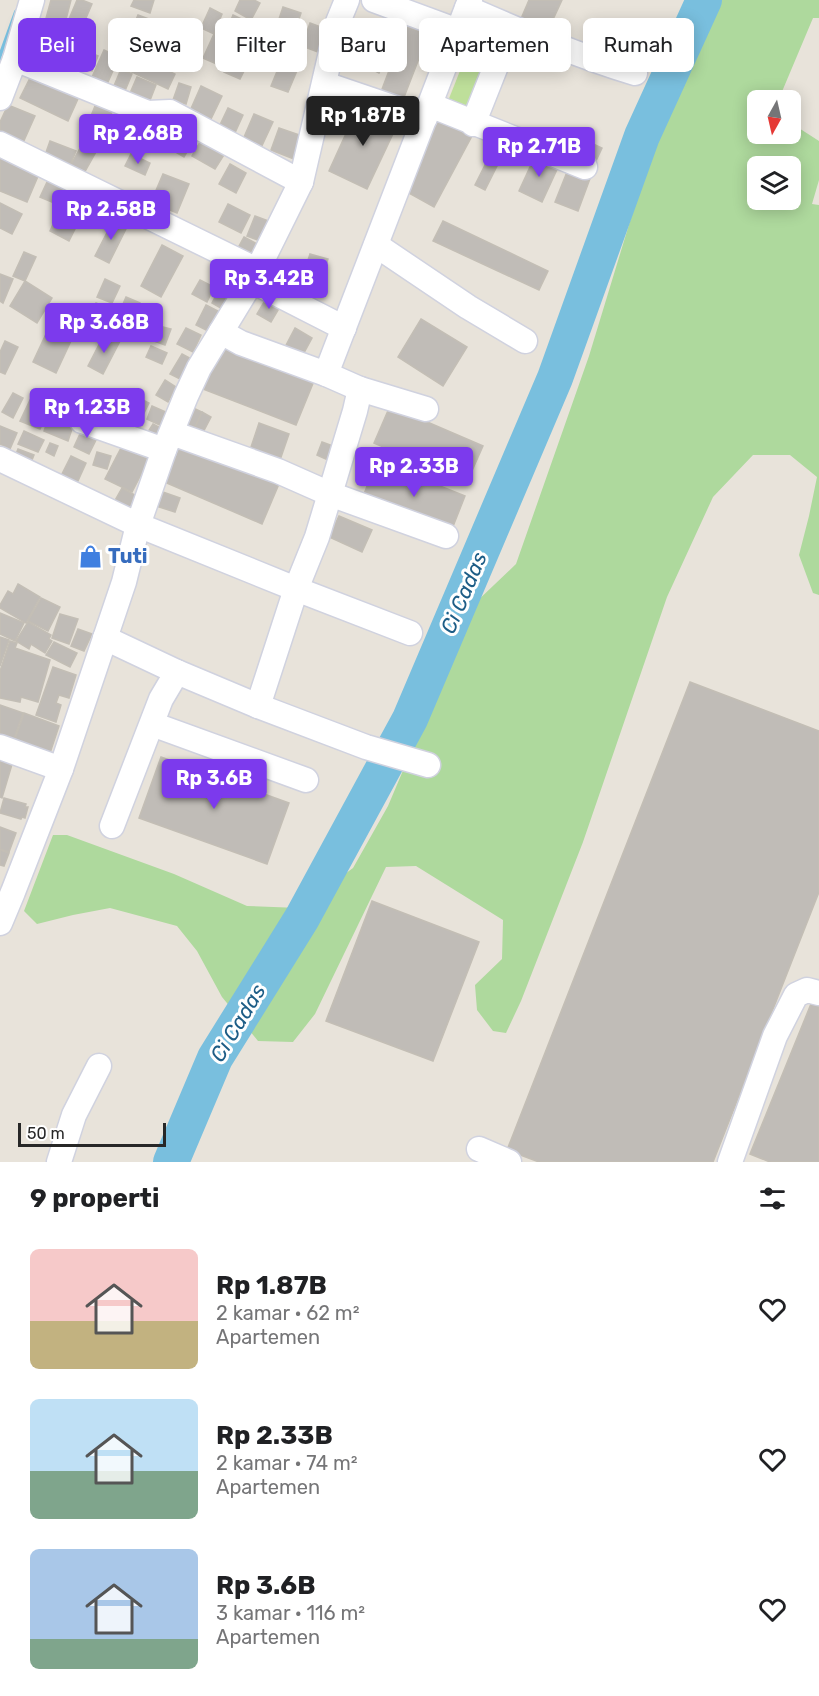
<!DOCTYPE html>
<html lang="id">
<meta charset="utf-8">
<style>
:root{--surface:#fff;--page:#f2f2f2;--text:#202124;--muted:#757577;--accent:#7c3aed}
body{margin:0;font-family:Rubik,sans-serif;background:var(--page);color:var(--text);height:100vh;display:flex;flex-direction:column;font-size:22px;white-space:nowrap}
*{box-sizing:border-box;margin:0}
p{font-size:20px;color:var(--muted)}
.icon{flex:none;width:33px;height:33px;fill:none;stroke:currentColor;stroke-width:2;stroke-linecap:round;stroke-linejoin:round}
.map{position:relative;height:1162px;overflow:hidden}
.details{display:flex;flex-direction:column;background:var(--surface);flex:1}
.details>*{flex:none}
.top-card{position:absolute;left:18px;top:18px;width:783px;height:54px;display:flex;gap:12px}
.needle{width:39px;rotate:188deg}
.tools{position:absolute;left:747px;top:90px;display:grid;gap:12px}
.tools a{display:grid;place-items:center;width:54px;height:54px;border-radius:9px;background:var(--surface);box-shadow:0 3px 15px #0003;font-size:30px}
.scale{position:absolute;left:18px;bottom:15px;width:148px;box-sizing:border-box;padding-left:6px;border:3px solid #272727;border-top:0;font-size:16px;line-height:21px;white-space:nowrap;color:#272727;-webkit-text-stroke:4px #fff;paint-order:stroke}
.price{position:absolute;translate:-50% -51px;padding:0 14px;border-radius:6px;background:var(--accent);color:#fff;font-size:20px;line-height:39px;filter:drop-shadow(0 2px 3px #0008)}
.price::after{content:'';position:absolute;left:50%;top:36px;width:18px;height:14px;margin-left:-9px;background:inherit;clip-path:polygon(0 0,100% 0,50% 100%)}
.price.selected{background:#222;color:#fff}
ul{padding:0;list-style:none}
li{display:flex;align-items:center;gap:18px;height:150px;padding:0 30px}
li span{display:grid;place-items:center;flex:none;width:168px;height:120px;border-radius:9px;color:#555}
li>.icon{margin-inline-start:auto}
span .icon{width:72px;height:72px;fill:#fffc;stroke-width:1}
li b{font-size:26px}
h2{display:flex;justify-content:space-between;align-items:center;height:72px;padding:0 30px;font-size:26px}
.chip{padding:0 21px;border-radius:9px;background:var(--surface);box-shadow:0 3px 15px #0003;font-size:21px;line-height:54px}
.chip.selected{background:var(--accent);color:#fff}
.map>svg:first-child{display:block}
.green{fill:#aed99d;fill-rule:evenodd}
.pitch{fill:#bedf9a}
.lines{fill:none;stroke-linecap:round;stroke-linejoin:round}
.stream{stroke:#79bfde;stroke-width:6}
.river{stroke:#79bfde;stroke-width:36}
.building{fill:#c0bcb7;stroke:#c3beb5;stroke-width:1.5}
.minor-casing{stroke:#d0d2df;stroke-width:27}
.minor{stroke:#fff;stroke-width:24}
.labels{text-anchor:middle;stroke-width:6;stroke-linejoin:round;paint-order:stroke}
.shop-label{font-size:20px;font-weight:bold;fill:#366cbe;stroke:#fff;text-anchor:start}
.water-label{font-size:21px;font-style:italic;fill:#1d5d86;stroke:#fff}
</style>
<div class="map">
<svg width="819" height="1162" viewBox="0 0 819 1162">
<rect width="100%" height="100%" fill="#e8e3da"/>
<!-- green -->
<path class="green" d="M716,0H819V18H813L781,94L782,100H758V134H790L791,123L819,141V180L812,204L819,205V595L813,593L799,555L809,516L817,477L790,455H753L713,497L667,597L583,842L521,1001L506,1033L493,1031L477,1010L475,985L502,959L503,920L416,866L386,867L315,1014L293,1042L258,1041L222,997L197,951L177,926L110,908L73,915L37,924L24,911L53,835H67L174,874L247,906L299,908L353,868L388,806L473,605L516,564L589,356L638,195L682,78ZM758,166H790V200H758Z"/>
<!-- pitch -->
<polygon class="pitch" points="471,43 493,52 471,110 448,101"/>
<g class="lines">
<!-- stream -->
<polyline class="stream" points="0,59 17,12"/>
<!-- river -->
<polyline class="river" points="171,1162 215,1058 302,918 410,719 555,378 642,136 704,0"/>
</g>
<!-- building -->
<g class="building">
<polygon points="51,0 71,0 64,27 45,22"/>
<polygon points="77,0 82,0 92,4 83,25 69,19"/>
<polygon points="134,0 154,0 150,13 131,6"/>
<polygon points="240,0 254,0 260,3 251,20 235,11"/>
<polygon points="529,0 562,0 544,39 517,28"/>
<polygon points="283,7 301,13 296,28 278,22"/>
<polygon points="210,8 222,14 214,34 201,28"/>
<polygon points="138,15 184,32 178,47 132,29"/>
<polygon points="233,15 246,21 238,37 226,32"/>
<polygon points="310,23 326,29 318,52 302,46"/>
<polygon points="406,26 428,35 401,105 379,97"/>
<polygon points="73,34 86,40 80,53 67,47"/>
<polygon points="139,34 175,51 167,67 132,50"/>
<polygon points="214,34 230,41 219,65 203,58"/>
<polygon points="41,35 63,44 54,69 31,61"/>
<polygon points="275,38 287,43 277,66 264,61"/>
<polygon points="376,41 391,48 379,73 365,66"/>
<polygon points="287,47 304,54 288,92 271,86"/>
<polygon points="104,50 119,57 104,91 89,84"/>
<polygon points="253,50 265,55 260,70 247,65"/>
<polygon points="86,51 98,56 92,71 79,66"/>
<polygon points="130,53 175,74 168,89 123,68"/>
<polygon points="64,57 76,61 70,76 58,72"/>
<polygon points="231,57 247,65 240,79 224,72"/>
<polygon points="121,69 132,74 122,98 111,93"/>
<polygon points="34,70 81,92 68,121 20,98"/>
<polygon points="137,77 156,85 147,108 127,100"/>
<polygon points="179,83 191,87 186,104 173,100"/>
<polygon points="201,86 222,96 210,121 190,111"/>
<polygon points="97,101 114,107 104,133 87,126"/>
<polygon points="8,105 35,116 22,145 0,135 0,122"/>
<polygon points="359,105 398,123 367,189 329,171"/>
<polygon points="123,107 144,116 137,134 115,125"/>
<polygon points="228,108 243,115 234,135 219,127"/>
<polygon points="254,114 273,122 259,152 241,144"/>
<polygon points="437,115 473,134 434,207 398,187"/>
<polygon points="176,127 195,138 184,157 165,146"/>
<polygon points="279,128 308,138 299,161 271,150"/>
<polygon points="203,137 227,150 215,169 192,156"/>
<polygon points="50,141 76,151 69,168 44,158"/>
<polygon points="589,142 602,148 594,165 581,158"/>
<polygon points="83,143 97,150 83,175 69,168"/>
<polygon points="4,151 42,167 27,202 0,191 0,160"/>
<polygon points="131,154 150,163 145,175 125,166"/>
<polygon points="536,154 559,165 542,202 519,191"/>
<polygon points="487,161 497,166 485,190 475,185"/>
<polygon points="230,164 246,173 236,193 219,184"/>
<polygon points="569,167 591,176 578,211 555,202"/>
<polygon points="163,174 189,184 177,213 151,202"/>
<polygon points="48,180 67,187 59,205 40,197"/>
<polygon points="0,203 22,214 12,234 0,228"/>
<polygon points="228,204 250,215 241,233 219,222"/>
<polygon points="60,209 80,219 69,241 50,231"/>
<polygon points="255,216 271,222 263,242 247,236"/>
<polygon points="114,219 128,225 109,263 95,256"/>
<polygon points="443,221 548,271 539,290 433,241"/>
<polygon points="244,237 263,247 252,267 233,257"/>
<polygon points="162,245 183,256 161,297 141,286"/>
<polygon points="24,252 36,257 25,281 13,276"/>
<polygon points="310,254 328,259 312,305 295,299"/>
<polygon points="231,265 247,273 237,292 221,283"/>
<polygon points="0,274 13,279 3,303 0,301"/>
<polygon points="290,278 298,281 292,298 284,296"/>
<polygon points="105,279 120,286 112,303 97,297"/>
<polygon points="200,280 214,287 207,302 192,294"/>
<polygon points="25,281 52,298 37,323 10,306"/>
<polygon points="220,288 232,294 224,310 212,303"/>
<polygon points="126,297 140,303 134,317 120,311"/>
<polygon points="267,297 281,305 271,322 257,314"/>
<polygon points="96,303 110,309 103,326 89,321"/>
<polygon points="206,305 220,312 210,332 196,325"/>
<polygon points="53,319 76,330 56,373 33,362"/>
<polygon points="421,319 467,347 443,386 398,357"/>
<polygon points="159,326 171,329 165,345 154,341"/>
<polygon points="186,328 201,335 193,352 177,344"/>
<polygon points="295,328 312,338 299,362 282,353"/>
<polygon points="105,333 120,341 103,374 88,366"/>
<polygon points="5,341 18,347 5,374 0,372 0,352"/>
<polygon points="216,342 314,381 296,425 198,387"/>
<polygon points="151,346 167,353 162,364 146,357"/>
<polygon points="182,354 197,362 186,382 170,374"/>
<polygon points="165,380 176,387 168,402 156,395"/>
<polygon points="102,391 124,399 116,419 95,410"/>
<polygon points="13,393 23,398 13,418 2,412"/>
<polygon points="133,395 149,403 136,429 120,420"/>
<polygon points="30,400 49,409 40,429 20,421"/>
<polygon points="187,405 202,412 191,436 176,429"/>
<polygon points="152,406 170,414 164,427 147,419"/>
<polygon points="390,406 483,446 467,482 374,443"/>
<polygon points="202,412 211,417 199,440 191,436"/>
<polygon points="50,414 74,423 68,441 44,431"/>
<polygon points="259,423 289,434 280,460 250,450"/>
<polygon points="153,424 168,432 161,444 146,435"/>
<polygon points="84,425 100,432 89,454 74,447"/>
<polygon points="0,426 17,433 10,449 0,444"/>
<polygon points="24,431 44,440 38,452 18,444"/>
<polygon points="178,440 279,484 262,524 160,480"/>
<polygon points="322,442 333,446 328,460 317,455"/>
<polygon points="50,443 58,446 54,456 46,452"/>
<polygon points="122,446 149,459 132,492 105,479"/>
<polygon points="18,449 34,455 30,465 14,459"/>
<polygon points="97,452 111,456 107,469 93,465"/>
<polygon points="71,456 86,463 77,483 61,476"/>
<polygon points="377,461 465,496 450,534 362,499"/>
<polygon points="122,488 142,499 133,515 113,504"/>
<polygon points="160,491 180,498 175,512 156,506"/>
<polygon points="339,516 372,530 362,552 329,537"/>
<polygon points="18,584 40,597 26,623 0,608 0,605 8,591 13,594"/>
<polygon points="41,598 60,607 48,631 28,621"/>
<polygon points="0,613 24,623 15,641 0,634"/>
<polygon points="60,614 78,619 69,644 52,638"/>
<polygon points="28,622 51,635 49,639 52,641 45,653 31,644 29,649 16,641"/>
<polygon points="78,629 92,634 84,651 71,646"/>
<polygon points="0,637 9,640 0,666"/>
<polygon points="10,641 17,643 15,648 50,660 38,702 21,697 20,702 0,698 0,671"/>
<polygon points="54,642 77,653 70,667 46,655"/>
<polygon points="53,667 76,675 69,698 59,695 56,703 61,705 56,722 36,715"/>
<polygon points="690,682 819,731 819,892 713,1162 539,1162 507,1150"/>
<polygon points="0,705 23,713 10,750 0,747"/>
<polygon points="24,713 59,726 47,762 14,742"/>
<polygon points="0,757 13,761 2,798 0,797"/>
<polygon points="161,757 289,803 267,864 139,818"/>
<polygon points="4,798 26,804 25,807 28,807 25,818 22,817 21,819 0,813"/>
<polygon points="0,827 16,833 9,852 0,849"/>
<polygon points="0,850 9,853 4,866 0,865"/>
<polygon points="372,901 479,942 433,1061 326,1021"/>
<polygon points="813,999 819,1001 819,1162 770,1162 750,1154"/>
</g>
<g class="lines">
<defs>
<g id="minor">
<polyline points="374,0 458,31"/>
<path d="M467,8C522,32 578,56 635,73"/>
<polyline points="15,59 148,113 170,112 301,182"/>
<polyline points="325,84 425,118"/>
<polyline points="0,98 15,59 32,0"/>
<polyline points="430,105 585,167"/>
<polyline points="473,124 511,28"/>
<polyline points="0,144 257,270"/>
<polyline points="376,245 468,307 525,341"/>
<polyline points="252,281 344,328"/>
<polyline points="221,332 241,343 326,374 360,389 426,409"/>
<polyline points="326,374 470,0"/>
<polyline points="82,421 164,450"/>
<polyline points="172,433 278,471 330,494 446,536"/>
<polyline points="0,459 138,525 296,589 410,633"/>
<polyline points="105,638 177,672 258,706 366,747 428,765"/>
<polyline points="258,706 296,589 317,537 355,411 360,389"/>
<polyline points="152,724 306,780"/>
<polyline points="0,747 61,769"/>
<polyline points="112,826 161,699 177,672"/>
<polyline points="0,923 13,892 61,769 124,582 138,525 164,450 186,396 199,368 252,281 301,182 338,22 347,0"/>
<polyline points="479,1149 509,1162"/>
<polyline points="59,1162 74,1115 99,1066"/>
<polyline points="730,1162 775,1036 796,995 807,990 819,993"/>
</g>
</defs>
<!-- minor casing -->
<use href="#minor" class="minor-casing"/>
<!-- minor -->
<use href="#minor" class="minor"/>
</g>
<!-- icons -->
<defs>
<symbol id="shop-bare" viewBox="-9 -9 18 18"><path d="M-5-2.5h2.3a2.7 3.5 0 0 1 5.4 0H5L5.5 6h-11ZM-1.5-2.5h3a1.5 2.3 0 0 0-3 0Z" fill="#3f7fe0" stroke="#fff" stroke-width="2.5" paint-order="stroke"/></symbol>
</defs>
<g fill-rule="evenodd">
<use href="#shop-bare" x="74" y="540" width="33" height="33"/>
</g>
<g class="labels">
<!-- shop labels -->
<g class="shop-label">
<text x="108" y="563">Tuti</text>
</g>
<!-- water labels -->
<g class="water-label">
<text transform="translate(464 593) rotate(-67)" y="7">Ci Cadas</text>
<text transform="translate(238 1023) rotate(-59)" y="7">Ci Cadas</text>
</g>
</g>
</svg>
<div class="tools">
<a><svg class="needle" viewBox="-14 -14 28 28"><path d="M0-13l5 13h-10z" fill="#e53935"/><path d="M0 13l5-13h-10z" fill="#757577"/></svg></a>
<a><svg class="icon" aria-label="layers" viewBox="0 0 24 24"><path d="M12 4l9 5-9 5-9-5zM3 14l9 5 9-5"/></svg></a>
</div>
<div class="scale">50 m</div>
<b class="price selected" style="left:363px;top:147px">Rp 1.87B</b>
<b class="price" style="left:138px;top:165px">Rp 2.68B</b>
<b class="price" style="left:539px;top:178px">Rp 2.71B</b>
<b class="price" style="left:111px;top:241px">Rp 2.58B</b>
<b class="price" style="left:269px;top:310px">Rp 3.42B</b>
<b class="price" style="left:104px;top:354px">Rp 3.68B</b>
<b class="price" style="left:87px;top:439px">Rp 1.23B</b>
<b class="price" style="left:414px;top:498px">Rp 2.33B</b>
<b class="price" style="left:214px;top:810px">Rp 3.6B</b>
<div class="top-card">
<a class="chip selected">Beli</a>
<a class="chip">Sewa</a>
<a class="chip">Filter</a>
<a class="chip">Baru</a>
<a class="chip">Apartemen</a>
<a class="chip">Rumah</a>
</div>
</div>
<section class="details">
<h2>9 properti<svg class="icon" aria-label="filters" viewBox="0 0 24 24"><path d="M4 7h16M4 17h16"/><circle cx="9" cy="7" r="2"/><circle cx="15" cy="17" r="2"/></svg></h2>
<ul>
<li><span style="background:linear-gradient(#f6c9c9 60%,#c2b280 0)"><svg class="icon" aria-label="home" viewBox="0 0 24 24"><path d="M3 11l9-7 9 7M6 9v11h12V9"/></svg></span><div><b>Rp 1.87B</b><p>2 kamar · 62 m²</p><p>Apartemen</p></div><svg class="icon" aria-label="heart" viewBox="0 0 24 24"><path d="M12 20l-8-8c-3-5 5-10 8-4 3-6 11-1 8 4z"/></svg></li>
<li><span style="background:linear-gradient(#bfe0f5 60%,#7fa58c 0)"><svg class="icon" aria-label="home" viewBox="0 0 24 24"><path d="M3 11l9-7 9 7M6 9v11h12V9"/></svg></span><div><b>Rp 2.33B</b><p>2 kamar · 74 m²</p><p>Apartemen</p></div><svg class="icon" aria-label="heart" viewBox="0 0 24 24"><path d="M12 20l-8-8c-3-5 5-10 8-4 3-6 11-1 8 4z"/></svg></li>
<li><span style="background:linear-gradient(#a9c7e8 75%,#7fa58c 0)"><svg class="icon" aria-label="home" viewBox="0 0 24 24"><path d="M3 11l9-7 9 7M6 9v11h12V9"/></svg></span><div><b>Rp 3.6B</b><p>3 kamar · 116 m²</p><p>Apartemen</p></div><svg class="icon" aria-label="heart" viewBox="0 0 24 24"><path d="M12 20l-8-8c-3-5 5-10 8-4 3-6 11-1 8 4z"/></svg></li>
</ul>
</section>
